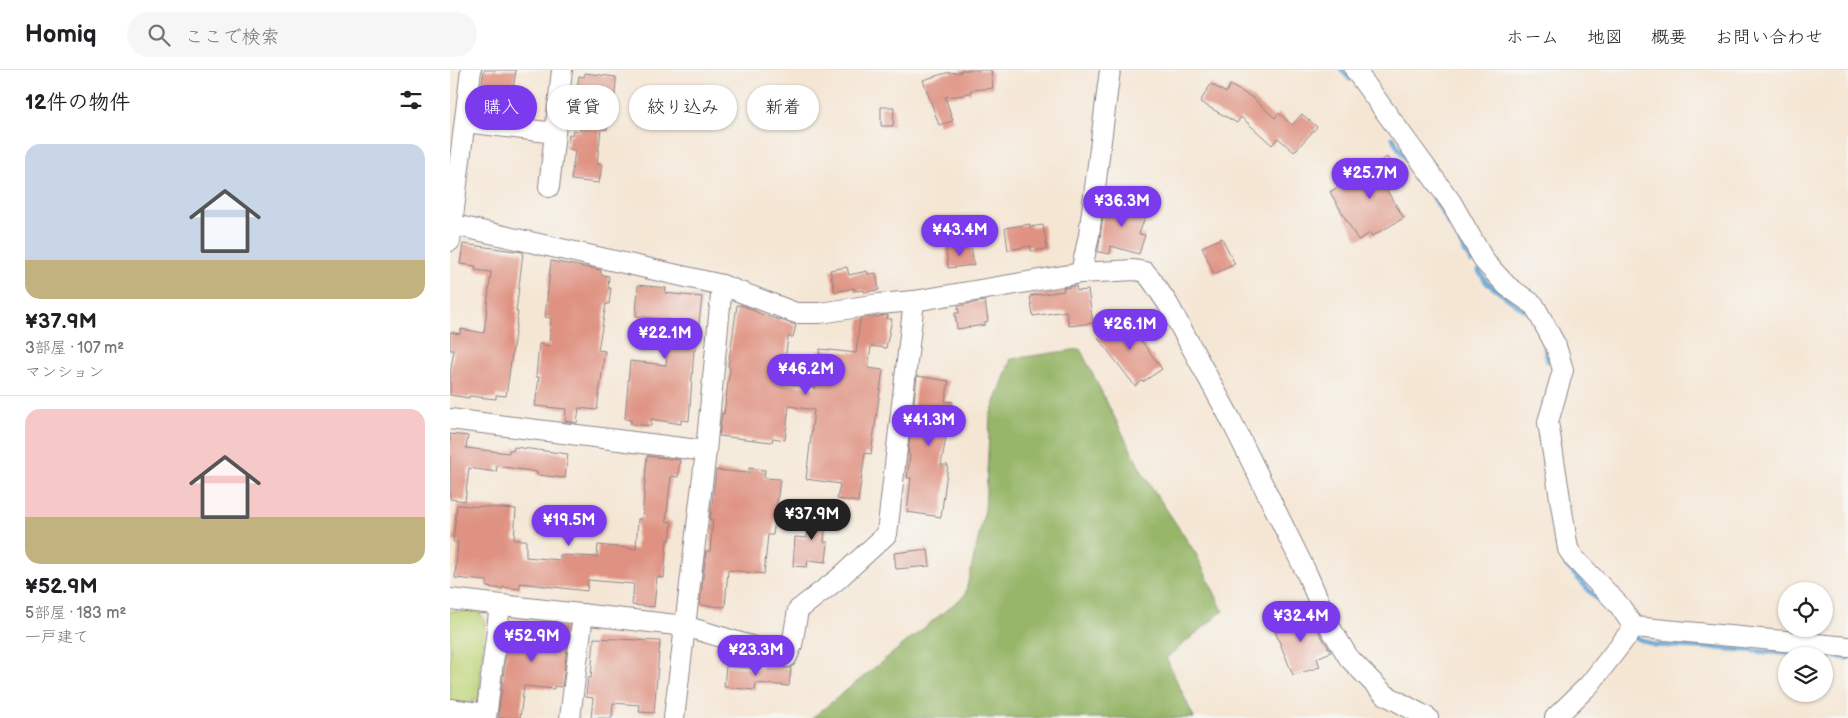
<!DOCTYPE html>
<html lang="ja">
<meta charset="utf-8">
<style>
:root{--surface:#fff;--page:#f6f6f6;--text:#202124;--muted:#757577;--line:#e0e0e0;--accent:#7c3aed}
body{margin:0;font-family:"Balsamiq Sans","Klee One",sans-serif;background:var(--page);color:var(--text);height:100vh;display:flex;flex-direction:column;font-size:19px;white-space:nowrap}
*{box-sizing:border-box;margin:0}
p{font-size:16px;color:var(--muted)}
.icon{flex:none;width:28px;height:28px;fill:none;stroke:currentColor;stroke-width:2;stroke-linecap:round;stroke-linejoin:round}
.map{position:relative;flex:1;overflow:hidden}
.sheet{display:flex;flex-direction:column;background:var(--surface);width:450px}
.sheet>*{flex:none}
.guide{position:absolute;left:15px;top:15px;width:475px;height:45px;display:flex;gap:10px}
.fabs{position:absolute;left:1328px;top:512px;display:grid;gap:10px}
.fabs a{display:grid;place-items:center;width:55px;height:55px;border-radius:50%;background:var(--surface);box-shadow:0 1px 4px #0004;font-size:25px}
.price{position:absolute;translate:-50% -42px;padding:0 11px;border-radius:18px;background:var(--accent);color:#fff;font-size:16px;line-height:32px;filter:drop-shadow(0 1px 2px #0008)}
.price::after{content:'';position:absolute;left:50%;top:30px;width:15px;height:11px;margin-left:-8px;background:inherit;clip-path:polygon(0 0,100% 0,50% 100%)}
.price.selected{background:#222;color:#fff}
ul{padding:0;list-style:none}
li{display:grid;align-content:center;gap:10px;height:265px;padding:0 25px}
li+li{border-top:1px solid var(--line)}
li span{display:grid;place-items:center;height:155px;border-radius:15px;color:#555}
li>.icon{margin-inline-start:auto}
span .icon{width:90px;height:90px;fill:#fffc;stroke-width:1}
li b{font-size:21px}
h2{display:flex;justify-content:space-between;align-items:center;height:60px;padding:0 25px;font-size:21px}
.tag{padding:0 18px;border-radius:22px;background:var(--surface);box-shadow:0 1px 4px #0004;font-size:18px;line-height:45px}
.tag.selected{background:var(--accent);color:#fff}
header{display:flex;align-items:center;gap:30px;box-sizing:border-box;height:70px;padding:0 25px;background:var(--surface);border-bottom:1px solid var(--line)}
header strong{font-size:24px}
nav{display:flex;gap:28px;margin-inline-start:auto;font-size:18px}
.search{width:350px;height:45px;background:var(--page);display:flex;align-items:center;gap:12px;box-sizing:border-box;padding:0 18px;border-radius:28px;color:var(--muted);font-size:19px}
main{display:flex;flex:1;min-height:0}
.map>svg:first-child{display:block}
.green{fill:#bfd579;stroke:#707c5a}
.forest{fill:#97b669;stroke:#5c6c52}
.lines{fill:none;stroke-linecap:round;stroke-linejoin:round}
.stream{stroke:#62a5d6;stroke-width:5}
.building{fill:#df9281}
.minor-casing{stroke:#8c8488;stroke-width:22}
.minor{stroke:#fff;stroke-width:20}
</style>
<header>
<strong>Homiq</strong>
<div class="search"><svg class="icon" aria-label="search" viewBox="0 0 24 24"><circle cx="10" cy="10" r="6"/><path d="M15 15l6 6"/></svg>ここで検索</div>
<nav><a>ホーム</a><a>地図</a><a>概要</a><a>お問い合わせ</a></nav>
</header>
<main>
<section class="sheet">
<h2>12件の物件<svg class="icon" aria-label="filters" viewBox="0 0 24 24"><path d="M4 7h16M4 17h16"/><circle cx="9" cy="7" r="2"/><circle cx="15" cy="17" r="2"/></svg></h2>
<ul>
<li><span style="background:linear-gradient(#c9d6e8 75%,#c2b280 0)"><svg class="icon" aria-label="home" viewBox="0 0 24 24"><path d="M3 11l9-7 9 7M6 9v11h12V9"/></svg></span><div><b>¥37.9M</b><p>3部屋 · 107 m²</p><p>マンション</p></div></li>
<li><span style="background:linear-gradient(#f6c9c9 70%,#c2b280 0)"><svg class="icon" aria-label="home" viewBox="0 0 24 24"><path d="M3 11l9-7 9 7M6 9v11h12V9"/></svg></span><div><b>¥52.9M</b><p>5部屋 · 183 m²</p><p>一戸建て</p></div></li>
</ul>
</section>
<div class="map">
<svg width="1398" height="648" viewBox="0 0 1398 648">
<rect width="100%" height="100%" fill="#f6f6f2"/>
<filter id="ink" filterUnits="userSpaceOnUse"><feTurbulence type="fractalNoise" baseFrequency=".02" numOctaves="2"/><feDisplacementMap in="SourceGraphic" scale="10" xChannelSelector="R" yChannelSelector="G"/><feConvolveMatrix kernelMatrix="1 2 1 2 8 2 1 2 1" color-interpolation-filters="sRGB"/></filter>
<filter id="wash" filterUnits="userSpaceOnUse"><feTurbulence type="fractalNoise" baseFrequency=".0096" numOctaves="4" result="noise"/><feDisplacementMap in="SourceGraphic" scale="20" xChannelSelector="R" yChannelSelector="G"/><feGaussianBlur stdDeviation="1.12" result="paint"/><feColorMatrix in="noise" values="0 0 0 0 0 0 0 0 0 0 0 0 0 0 0 0 0 1.4 0 .05"/><feComposite in="paint" operator="in"/></filter>
<g filter="url(#wash)">
<rect width="100%" height="100%" fill="#f5e6d4"/>
<!-- green -->
<polygon class="green" points="0,541 29,542 35,550 29,628 17,634 0,631"/>
<!-- forest -->
<polygon class="forest" points="630,279 693,404 746,484 773,541 716,588 744,648 362,648 515,525 535,440 540,346 561,289"/>
<g class="lines">
<!-- stream -->
<g class="stream">
<polyline points="892,0 900,9"/>
<polyline points="943,68 949,79 968,104"/>
<polyline points="984,128 1000,155"/>
<polyline points="1010,172 1021,192"/>
<polyline points="1029,201 1037,213 1074,240"/>
<polyline points="1093,270 1098,291"/>
<polyline points="1116,495 1147,529"/>
<polyline points="1182,566 1204,575 1266,578 1398,588"/>
</g>
</g>
<g id="blocks">
<!-- building -->
<g class="building">
<polygon points="34,0 66,0 59,45 28,41"/>
<polygon points="510,0 541,0 543,18 521,20 521,23 515,23 515,25 495,27 503,51 489,55 473,10 496,3 511,2"/>
<polygon points="135,3 166,7 166,12 165,24 163,29 161,28 157,60 151,59 147,94 152,95 149,113 121,110 125,81 117,78 119,64 122,65 123,60 130,61 135,20 127,19 129,6 134,7"/>
<polygon points="761,14 776,23 780,15 803,28 825,48 829,43 842,55 852,44 867,57 844,82 828,68 822,75 791,47 787,53 750,32"/>
<polygon points="431,37 444,37 443,56 431,56"/>
<polygon points="937,87 952,112 937,121 954,148 922,166 920,163 908,170 880,122"/>
<polygon points="655,130 683,138 686,134 698,139 689,164 695,165 689,184 661,176 660,184 648,182"/>
<polygon points="580,154 580,157 593,155 597,179 581,181 581,176 558,180 555,158"/>
<polygon points="772,168 785,194 764,204 752,177"/>
<polygon points="13,174 73,182 66,242 68,242 56,326 46,325 46,329 19,326 19,328 0,325 0,304 4,280 0,280 0,262 10,264 11,259 34,263 41,202 25,200 26,196 10,194"/>
<polygon points="521,175 524,195 498,198 496,178"/>
<polygon points="101,191 151,200 151,205 159,206 158,218 161,218 159,234 156,234 148,280 155,281 147,340 129,338 127,353 115,351 116,339 85,336 89,307 86,307 89,274 99,276 101,248 95,247"/>
<polygon points="397,197 399,205 417,201 418,204 426,203 429,220 414,222 414,220 404,221 404,218 385,222 380,200"/>
<polygon points="188,215 216,218 215,223 252,227 246,280 244,280 239,351 231,350 231,354 201,349 201,356 181,354 181,350 175,349 180,291 216,295 220,250 186,246"/>
<polygon points="626,216 627,221 638,220 643,253 619,256 616,241 583,246 580,226 614,221 613,218"/>
<polygon points="535,231 538,251 535,252 535,255 507,259 505,243 509,243 508,236"/>
<polygon points="287,235 294,236 311,244 346,255 343,267 338,267 332,313 365,318 370,279 406,283 410,249 438,245 437,249 442,249 436,278 421,276 418,298 433,300 421,384 415,383 408,432 387,429 390,414 356,409 364,340 339,336 335,370 323,368 322,372 269,366 272,343 274,344 280,297 278,297"/>
<polygon points="679,245 695,265 690,269 712,299 693,312 692,311 685,316 648,268"/>
<polygon points="467,306 499,311 495,331 503,332 502,337 504,337 502,356 498,356 491,395 498,395 491,447 457,442 461,408 457,408 460,385 458,384"/>
<polygon points="0,364 18,366 16,378 59,383 59,380 63,381 64,377 118,384 115,408 87,405 87,402 47,396 46,402 19,398 15,431 0,429"/>
<polygon points="197,386 230,390 228,407 221,406 216,451 222,452 220,470 217,470 214,508 207,507 204,537 182,535 184,514 138,510 137,521 70,513 70,519 53,517 53,519 37,517 37,511 5,508 8,472 3,472 7,435 66,439 64,470 76,470 76,487 110,490 110,485 147,487 148,475 186,479 188,449 192,449"/>
<polygon points="299,398 315,400 314,408 330,409 323,465 318,465 314,504 278,500 275,537 250,535 256,481 260,481 263,450 260,450 266,400 299,403"/>
<polygon points="362,438 377,439 374,472 378,472 376,492 358,490 357,497 343,496 345,467 357,468 360,441 362,441"/>
<polygon points="478,479 480,496 446,499 444,483"/>
<polygon points="860,541 870,564 881,582 867,588 870,597 843,605 823,556"/>
<polygon points="60,552 118,556 117,563 119,563 112,617 104,616 104,619 74,616 70,648 48,648"/>
<polygon points="144,568 210,571 204,643 189,642 190,635 163,633 162,648 141,648 143,628 136,627 138,608 141,608"/>
<polygon points="312,592 334,598 341,598 339,616 306,613 305,620 274,617 276,596 312,599"/>
</g>
</g>
</g>
<g filter="url(#ink)">
<use href="#blocks" fill-opacity="0" stroke="#8c8488" stroke-width="1"/>
<g class="lines">
<defs>
<g id="minor">
<polyline points="905,0 1001,132 1035,192 1057,216 1084,235 1106,276 1113,300 1098,352 1118,479 1124,488 1169,535 1184,557"/>
<polyline points="15,52 105,63"/>
<polyline points="99,117 112,0"/>
<polyline points="0,154 272,215 346,243 370,243 429,234 464,231 631,203 684,200 695,202 701,209 718,234 780,348 857,504 881,559 899,588 934,624 978,648"/>
<polyline points="0,171 21,0"/>
<polyline points="631,203 639,165 660,0"/>
<polyline points="0,349 256,381"/>
<polyline points="0,529 235,556 337,587 342,575 348,540 388,509 437,464 464,231"/>
<polyline points="1184,557 1398,577"/>
<polyline points="0,639 36,644"/>
<polyline points="36,648 50,535"/>
<polyline points="120,648 133,544"/>
<polyline points="224,648 256,381 272,215"/>
<polyline points="1105,648 1139,615 1184,557"/>
</g>
</defs>
<!-- minor casing -->
<use href="#minor" class="minor-casing"/>
<!-- minor -->
<use href="#minor" class="minor"/>
</g>
</g>
</svg>
<div class="fabs">
<a><svg class="icon" aria-label="locate" viewBox="0 0 24 24"><circle cx="12" cy="12" r="6"/><path d="M12 2v4M12 18v4M2 12h4M18 12h4"/></svg></a>
<a><svg class="icon" aria-label="layers" viewBox="0 0 24 24"><path d="M12 4l9 5-9 5-9-5zM3 14l9 5 9-5"/></svg></a>
</div>
<b class="price" style="left:920px;top:130px">¥25.7M</b>
<b class="price" style="left:672px;top:158px">¥36.3M</b>
<b class="price" style="left:510px;top:187px">¥43.4M</b>
<b class="price" style="left:680px;top:281px">¥26.1M</b>
<b class="price" style="left:215px;top:290px">¥22.1M</b>
<b class="price" style="left:356px;top:326px">¥46.2M</b>
<b class="price" style="left:479px;top:377px">¥41.3M</b>
<b class="price selected" style="left:362px;top:471px">¥37.9M</b>
<b class="price" style="left:119px;top:477px">¥19.5M</b>
<b class="price" style="left:851px;top:573px">¥32.4M</b>
<b class="price" style="left:82px;top:593px">¥52.9M</b>
<b class="price" style="left:306px;top:607px">¥23.3M</b>
<div class="guide">
<a class="tag selected">購入</a>
<a class="tag">賃貸</a>
<a class="tag">絞り込み</a>
<a class="tag">新着</a>
</div>
</div>
</main>
